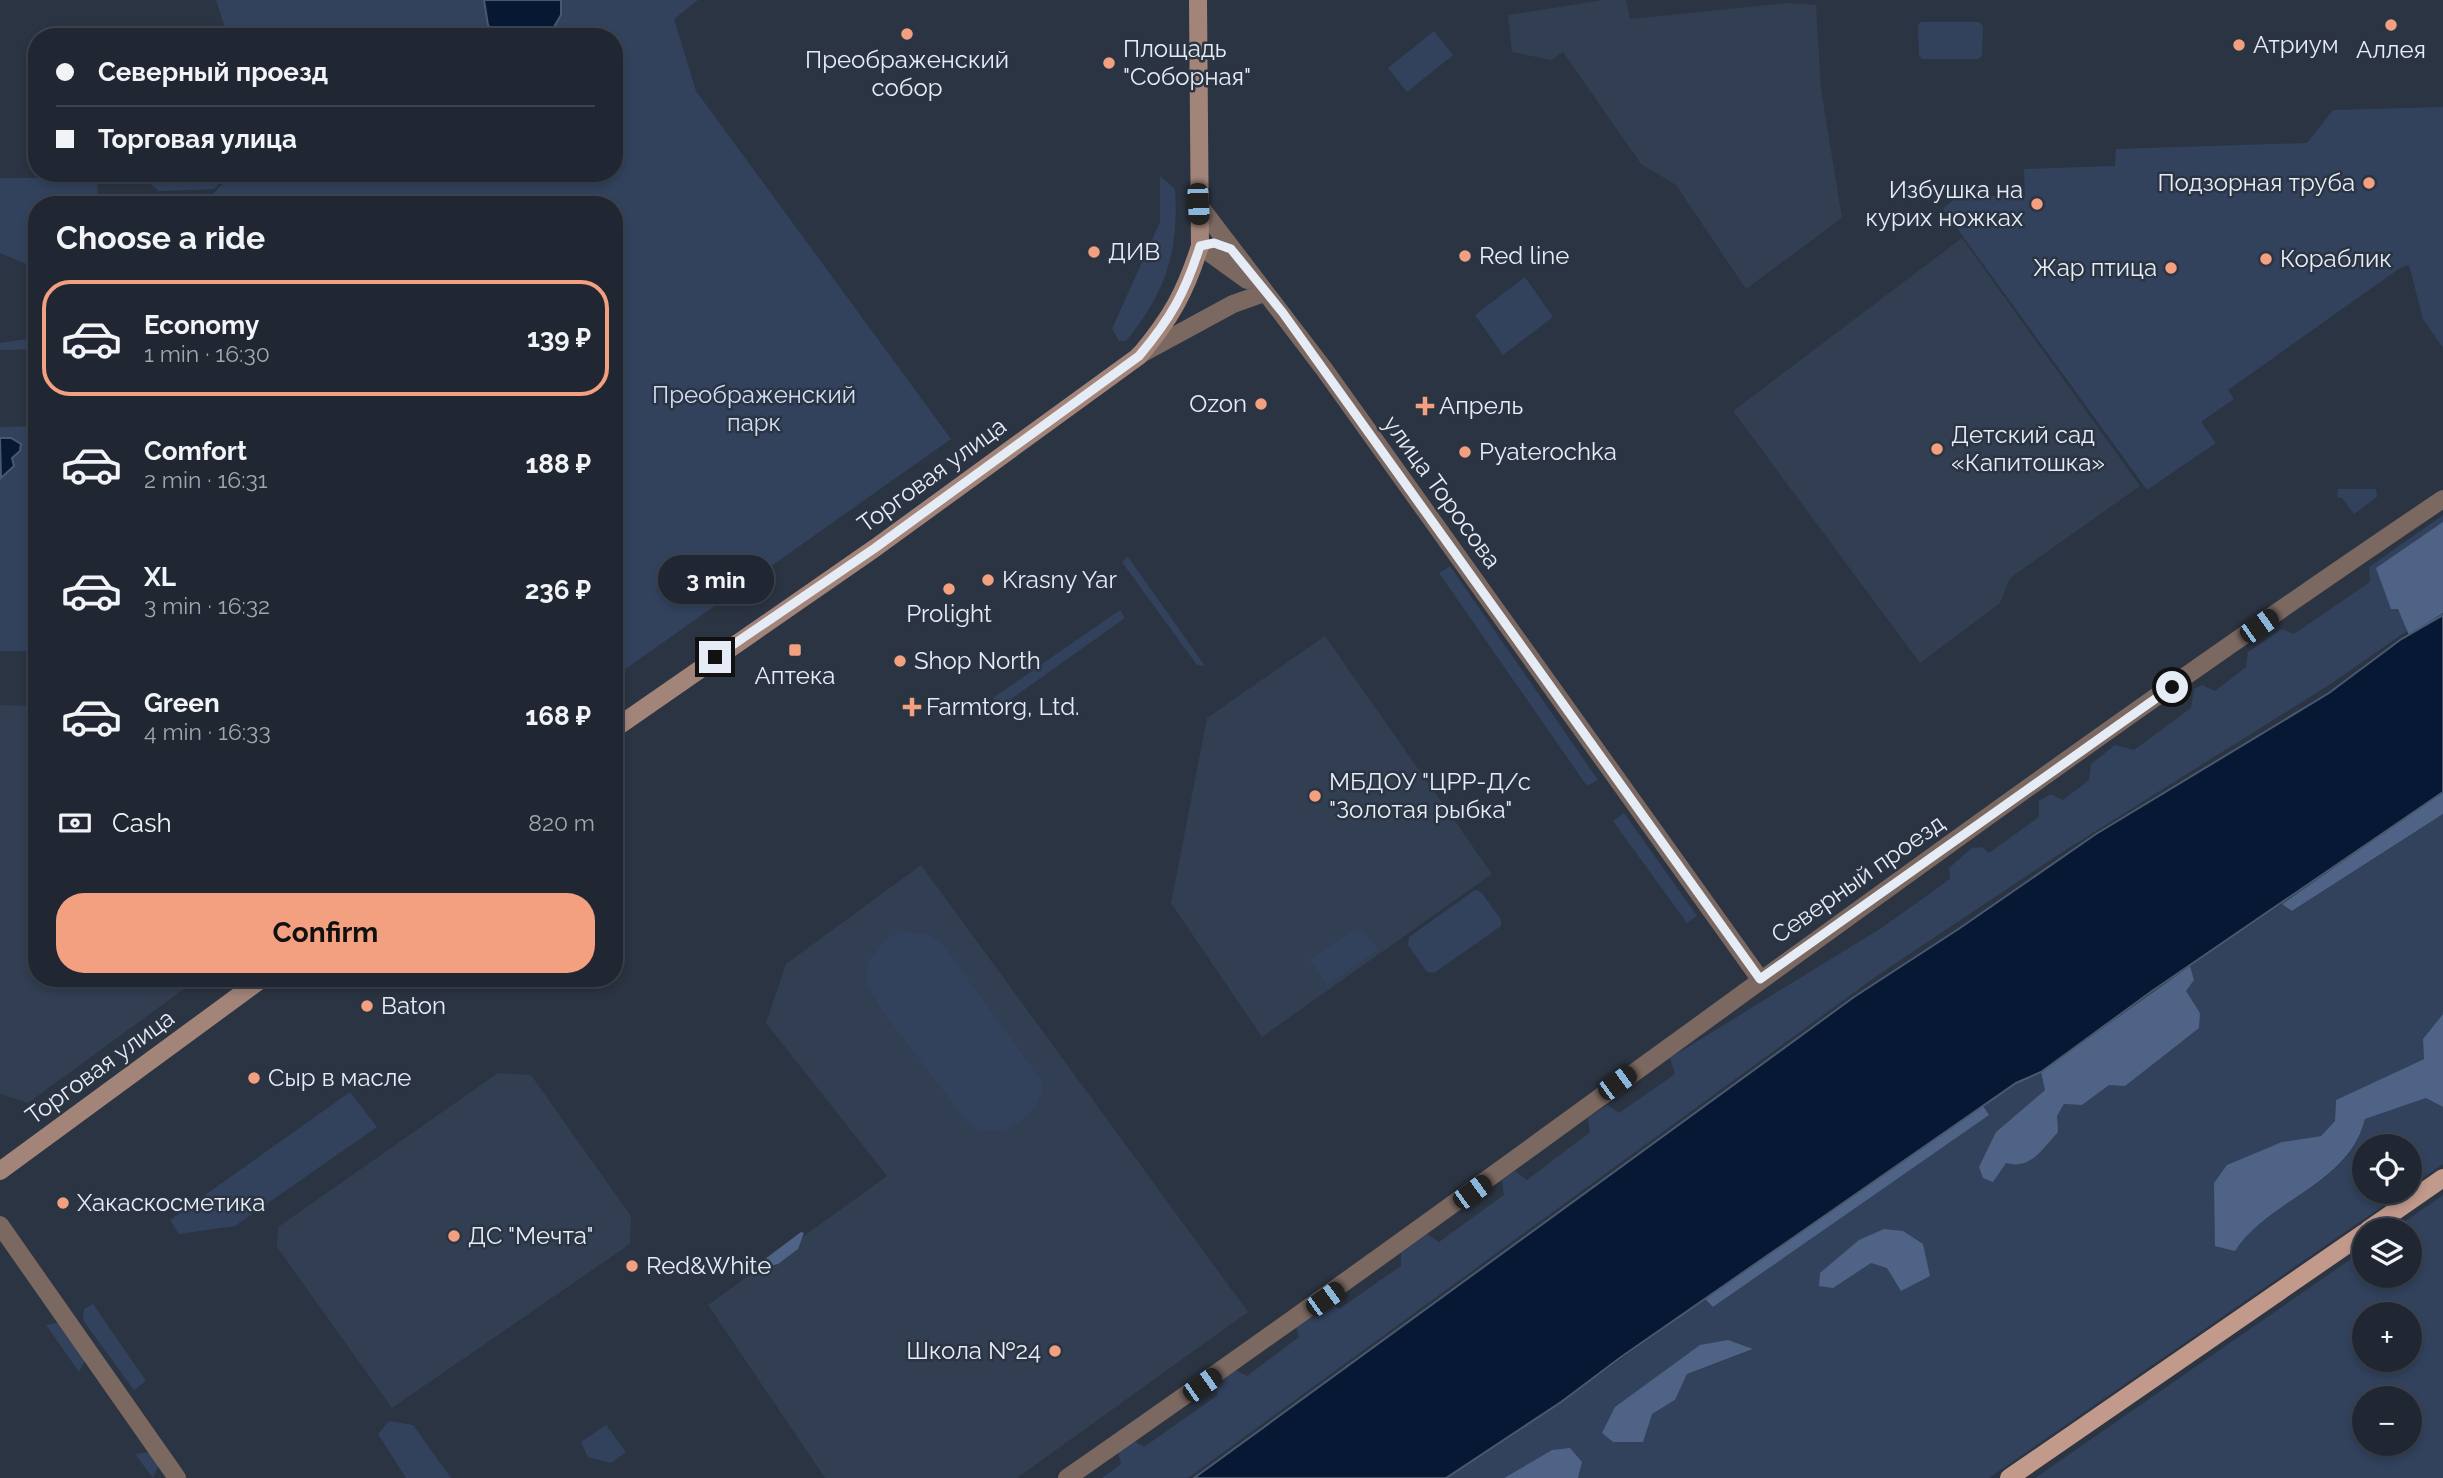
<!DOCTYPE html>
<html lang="en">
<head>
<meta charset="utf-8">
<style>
  body { margin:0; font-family:Raleway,sans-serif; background:#2d333e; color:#f1f3f6; height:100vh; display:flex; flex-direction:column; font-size:26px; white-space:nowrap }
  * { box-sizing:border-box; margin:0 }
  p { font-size:23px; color:#a2a5ac }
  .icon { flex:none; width:38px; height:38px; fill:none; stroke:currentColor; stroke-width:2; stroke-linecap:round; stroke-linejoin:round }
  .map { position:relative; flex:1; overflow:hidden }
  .side { position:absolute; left:28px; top:196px; width:595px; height:791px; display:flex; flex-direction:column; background:#202732; border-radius:28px; box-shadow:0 4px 10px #0003,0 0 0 2px #3d444d }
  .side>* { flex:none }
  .hud { position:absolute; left:28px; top:28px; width:595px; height:154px; border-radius:28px; box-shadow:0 4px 10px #0003,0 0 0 2px #3d444d; display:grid; align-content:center; height:154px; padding:0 28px; background:#202732 }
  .controls { position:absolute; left:2352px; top:1134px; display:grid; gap:14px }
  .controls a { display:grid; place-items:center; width:70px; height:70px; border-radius:50%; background:#202732; box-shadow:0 4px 10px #0003,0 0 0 2px #3d444d; font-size:35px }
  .end { position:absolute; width:32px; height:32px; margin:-16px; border:9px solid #e6ecf5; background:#111; box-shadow:0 0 0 4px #111 }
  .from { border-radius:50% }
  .bubble { position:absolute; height:49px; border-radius:24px; background:#202732; box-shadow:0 4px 10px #0003,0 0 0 2px #3d444d; font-size:23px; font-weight:700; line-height:49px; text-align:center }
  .car { position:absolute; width:21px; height:42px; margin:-21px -10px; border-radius:9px; box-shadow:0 0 5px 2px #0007; background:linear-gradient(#222 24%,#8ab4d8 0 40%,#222 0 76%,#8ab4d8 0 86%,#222 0) }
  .hud b { display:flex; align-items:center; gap:24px; height:66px; font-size:26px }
  .hud b+b { border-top:2px solid #3d444d }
  .hud i { width:18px; height:18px; background:#f1f3f6 }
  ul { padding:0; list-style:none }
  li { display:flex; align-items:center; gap:21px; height:116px; margin:0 14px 10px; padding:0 14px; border:4px solid transparent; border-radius:28px }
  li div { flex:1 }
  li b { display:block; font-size:26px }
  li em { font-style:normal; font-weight:700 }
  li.current { border-color:#f3a081 }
  li>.icon { width:63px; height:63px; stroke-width:1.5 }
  h2 { padding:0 28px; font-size:32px; line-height:84px }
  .pay { display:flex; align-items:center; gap:18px; height:77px; padding:0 28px; font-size:26px }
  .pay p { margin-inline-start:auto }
  .button { display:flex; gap:14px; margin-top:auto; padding:14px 28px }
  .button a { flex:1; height:80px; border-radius:28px; background:#f3a081; color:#111; font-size:28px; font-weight:700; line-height:80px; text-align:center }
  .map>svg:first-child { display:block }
  .built { fill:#323e52 }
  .green { fill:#32425d; fill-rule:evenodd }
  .forest { fill:#4e6385 }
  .water { fill:#061834; stroke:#49586e; stroke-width:2 }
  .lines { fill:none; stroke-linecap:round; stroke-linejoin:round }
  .street { stroke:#7b6861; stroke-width:18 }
  .secondary { stroke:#a38479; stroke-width:18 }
  .primary { stroke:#c29a8c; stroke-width:18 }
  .route { stroke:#e6ecf5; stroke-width:9 }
  .poi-dot { fill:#f3a081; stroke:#2b3442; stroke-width:2.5 }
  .labels { text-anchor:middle; stroke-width:5; stroke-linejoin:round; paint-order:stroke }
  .poi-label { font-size:24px; fill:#e6ecf5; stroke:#2b3442; text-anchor:start }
  .park-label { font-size:24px; fill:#d0dff7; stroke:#2b3442 }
  .street-label { font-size:24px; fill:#e6ecf5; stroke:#2b3442 }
</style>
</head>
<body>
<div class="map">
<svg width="2443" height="1478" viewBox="0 0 2443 1478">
  <rect width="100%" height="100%" fill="#2b3442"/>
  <!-- built -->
  <g class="built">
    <path d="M1603,0H1626L1630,19L1787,3L1816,5L1821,89L1842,218L1746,289L1676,185L1641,164L1563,52L1551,60L1512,52L1508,15Z"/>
    <path d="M1962,238L2140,486L2010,578L2000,603L1920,663L1733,411Z"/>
    <path d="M1325,636L1492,874L1262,1037L1171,903L1207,718Z"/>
    <path d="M0,705L37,706V978H199L28,1103L0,1094Z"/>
    <path d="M921,865L1248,1312L1017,1478H825L708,1305L887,1176L766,1023L786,964Z"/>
    <path d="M498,1073L531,1075L631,1216L630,1244L392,1408L277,1247L278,1227Z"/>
  </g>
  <!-- green -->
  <g class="green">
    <path d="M216,0H698L674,19L696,91L951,439L614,677V205H37V349L0,350V343L34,338L36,268L0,253V178H97L98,196L210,197L228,178V173H614V37H228Z"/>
    <path d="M1921,22H1979L1983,26L1982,56L1978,59H1922L1919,55L1918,25Z"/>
    <path d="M1434,31L1453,55L1407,92L1388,68Z"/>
    <path d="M2443,107V348L2423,319L2409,265L2400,268L2228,390L2234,399L2201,422L2216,443L2147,490L1943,209L1957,196H2025L2024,169L2115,166L2116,149L2307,143L2333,110Z"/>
    <path d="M147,173H225V178L214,189L159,191L148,182Z"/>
    <path d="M1160,176L1175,189C1179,252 1166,292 1126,341H1119L1112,329L1160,222Z"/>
    <path d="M1525,277L1553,317L1503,355L1475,315Z"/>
    <path d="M37,426V651H0V427Z"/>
    <path d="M2338,489H2376L2377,497L2354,514L2342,498L2337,497Z"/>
    <path d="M2443,515V610L2401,635L2329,685L2064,851L1878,975L1188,1478H1102L1121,1464L1118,1451L1134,1441L1144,1447L1218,1395L1215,1381L1234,1369L1247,1376L1299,1337L1296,1326L1330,1301L1339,1309L1401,1266V1253L1427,1234L1439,1242L1504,1195L1502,1180L1515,1171L1527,1180L1590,1132L1588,1118L1607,1105L1619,1113L1675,1074L1670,1058L1883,927L1950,879L1949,868L1972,848L1982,847L1989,853L2039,817V801L2051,794L2063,800L2089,780L2091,764L2115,745L2134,750L2191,708L2194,689L2202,685L2215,691L2246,667L2248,652L2282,629L2294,634L2370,582L2369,567Z"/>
    <path d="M1128,557L1205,666L1197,665L1122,562Z"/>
    <path d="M1450,566L1598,780L1587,786L1439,573Z"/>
    <path d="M1120,610L1125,618L1000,707L993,698Z"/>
    <path d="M1624,813L1697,916L1687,923L1613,821Z"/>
    <path d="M2443,814V1014L2423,1039L2424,1059L2336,1100L2335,1121L2321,1136L2282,1142L2235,1251C2269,1199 2351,1185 2365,1119L2426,1098L2443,1107V1164L2410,1187V1146H2364V1192H2403L1989,1478H1578L1582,1462L1552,1450L1504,1478H1446L1561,1402L1705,1299L1713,1307L1988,1115L1983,1106L2016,1083L2041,1072L2045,1090L1996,1132L2006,1163L2057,1116L2064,1104L2082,1105L2200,1013L2185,991L2194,980L2190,966L2282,904L2293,911ZM1700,1345L1752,1350L1687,1374L1675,1400L1652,1414Z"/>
    <path d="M1475,890L1481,892L1501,920V926L1434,973L1427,972L1408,945L1409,937Z"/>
    <path d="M1355,930L1366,934L1378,950L1327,985L1310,960Z"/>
    <path d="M900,931L928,935L942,943L1043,1083C1042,1109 1011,1137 982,1130C977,1129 971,1125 967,1122L883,1012L867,985V962L887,939Z"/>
    <path d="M350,1092L377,1127L235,1226L179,1234L170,1220Z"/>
    <path d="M2443,1195V1478H2035L2364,1250V1276H2410V1230H2393ZM2364,1314H2410V1360H2364ZM2364,1398H2410V1444H2364Z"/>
    <path d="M93,1304L146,1381L134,1390L83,1320L84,1309Z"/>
    <path d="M61,1322L86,1359L79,1372L46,1325Z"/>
    <path d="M389,1421L413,1425L451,1478H406L378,1434Z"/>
    <path d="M606,1425L626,1452L611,1463L588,1457L581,1442Z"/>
    <path d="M152,1452L160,1463L153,1478L135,1454Z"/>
  </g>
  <!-- forest -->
  <g class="forest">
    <path d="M2443,522V613L2409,635L2398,609H2391L2376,568Z"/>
    <path d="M2443,792V814L2292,911L2282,904Z"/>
    <path d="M2190,966L2194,980L2186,991L2200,1013L2199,1028L2125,1086L2109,1085L2082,1105L2064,1104L2057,1116L2058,1132C2042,1149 2031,1170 2006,1163L1993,1182L1983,1178L1979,1167L1996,1132L2045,1090L2041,1072Z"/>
    <path d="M2443,1014V1107L2426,1098L2365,1119C2349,1185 2270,1198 2235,1251L2215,1246L2214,1183L2227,1165L2282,1142L2321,1136L2335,1121L2336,1100L2424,1059L2423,1039Z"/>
    <path d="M1983,1106L1989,1115L1713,1307L1705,1299Z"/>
    <path d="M1884,1229L1903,1231L1923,1244L1930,1276L1901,1291L1887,1268L1871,1263L1833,1288L1819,1286L1820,1273L1859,1240Z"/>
    <path d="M801,1232L804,1233L798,1249L778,1264L749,1271Z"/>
    <path d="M1728,1340L1753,1349L1687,1374L1675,1400L1652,1414L1643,1442H1613L1602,1433L1615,1407L1700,1345Z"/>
    <path d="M1570,1448L1582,1462L1578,1478H1504L1552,1450Z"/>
  </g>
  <!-- water -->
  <g class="water">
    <path d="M484,0H561V15L548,37H498L488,25Z"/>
    <path d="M0,438H11L21,444L20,451L12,458L14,466L1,478Z"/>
    <path d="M2443,615V792L2152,991L2041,1072L2016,1083L1621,1357L1561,1402L1446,1478H1194L1854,997L1960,928L2096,834L2329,693L2400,640Z"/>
  </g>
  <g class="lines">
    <!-- street -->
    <g class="street">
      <path d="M1198,204L1324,369L1760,979"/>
      <path d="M1200,246L1247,280"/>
      <path d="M1139,355L1233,304L1264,293"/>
      <path d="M0,1225L177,1478"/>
      <path d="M1067,1478C1530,1157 1976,813 2443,499"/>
    </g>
    <!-- secondary -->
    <g class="secondary">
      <path d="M614,729L875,548L1139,356C1171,318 1185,293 1200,246L1198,0"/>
      <path d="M0,1171L263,978"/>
    </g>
    <!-- primary -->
    <g class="primary">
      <path d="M2368,1230L2443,1178"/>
      <path d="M2009,1478L2364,1233"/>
    </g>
  </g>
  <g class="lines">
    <!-- route -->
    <path class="route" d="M715,657L875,548L1139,356C1171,318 1185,293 1200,246L1214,243L1231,249L1283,313L1760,979L2172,687"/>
  </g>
  <!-- markers -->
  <g class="poi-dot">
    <circle cx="2391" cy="25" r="7"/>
    <circle cx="907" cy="34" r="7"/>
    <circle cx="2239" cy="45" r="7"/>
    <circle cx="1109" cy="63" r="7"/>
    <circle cx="2369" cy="183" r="7"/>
    <circle cx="2037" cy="204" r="7"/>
    <circle cx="1094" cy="252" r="7"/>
    <circle cx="1465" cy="256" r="7"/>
    <circle cx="2266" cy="259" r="7"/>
    <circle cx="2171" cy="268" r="7"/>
    <circle cx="1261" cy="404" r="7"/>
    <path d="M1421.5 395.5h7v7h7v7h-7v7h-7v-7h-7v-7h7z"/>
    <circle cx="1937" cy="449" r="7"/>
    <circle cx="1465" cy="452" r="7"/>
    <circle cx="988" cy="580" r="7"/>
    <circle cx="949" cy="589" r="7"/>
    <rect x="788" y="643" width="14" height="14" rx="3.5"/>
    <circle cx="900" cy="661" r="7"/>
    <path d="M908.5 696.5h7v7h7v7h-7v7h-7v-7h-7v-7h7z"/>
    <circle cx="1315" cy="796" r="7"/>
    <circle cx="367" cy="1006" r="7"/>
    <circle cx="254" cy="1078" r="7"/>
    <circle cx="63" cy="1203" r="7"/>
    <circle cx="454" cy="1236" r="7"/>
    <circle cx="632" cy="1266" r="7"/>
    <circle cx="1055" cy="1351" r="7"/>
  </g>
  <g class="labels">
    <!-- poi labels -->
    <g class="poi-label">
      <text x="2253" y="53">Атриум</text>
      <text x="1123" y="57">Площадь<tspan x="1123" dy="28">"Соборная"</tspan></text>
      <text x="2391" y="58" text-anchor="middle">Аллея</text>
      <text x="907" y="68" text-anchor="middle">Преображенский<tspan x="907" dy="28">собор</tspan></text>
      <text x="2355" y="191" text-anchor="end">Подзорная труба</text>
      <text x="2023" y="198" text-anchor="end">Избушка на<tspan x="2023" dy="28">курих ножках</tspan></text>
      <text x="1108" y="260">ДИВ</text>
      <text x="1479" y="264">Red line</text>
      <text x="2280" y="267">Кораблик</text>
      <text x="2157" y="276" text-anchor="end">Жар птица</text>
      <text x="1247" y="412" text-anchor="end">Ozon</text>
      <text x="1439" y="414">Апрель</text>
      <text x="1951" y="443">Детский сад<tspan x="1951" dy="28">«Капитошка»</tspan></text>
      <text x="1479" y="460">Pyaterochka</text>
      <text x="1002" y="588">Krasny Yar</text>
      <text x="949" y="622" text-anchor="middle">Prolight</text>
      <text x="914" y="669">Shop North</text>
      <text x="795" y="684" text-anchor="middle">Аптека</text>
      <text x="926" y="715">Farmtorg, Ltd.</text>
      <text x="1329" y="790">МБДОУ "ЦРР-Д/с<tspan x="1329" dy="28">"Золотая рыбка"</tspan></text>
      <text x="381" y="1014">Baton</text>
      <text x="268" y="1086">Сыр в масле</text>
      <text x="77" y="1211">Хакаскосметика</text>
      <text x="468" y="1244">ДС "Мечта"</text>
      <text x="646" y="1274">Red&amp;White</text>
      <text x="1041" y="1359" text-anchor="end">Школа №24</text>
    </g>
    <!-- park labels -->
    <g class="park-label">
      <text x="754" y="403">Преображенский<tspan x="754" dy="28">парк</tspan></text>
    </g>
    <!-- street labels -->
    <g class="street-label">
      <text transform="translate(932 475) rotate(-36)" y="8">Торговая улица</text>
      <text transform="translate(1442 492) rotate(54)" y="8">улица Торосова</text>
      <text transform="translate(1858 879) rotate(-35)" y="8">Северный проезд</text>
      <text transform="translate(100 1067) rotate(-36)" y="8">Торговая улица</text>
    </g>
  </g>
</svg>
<div class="controls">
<a><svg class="icon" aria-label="locate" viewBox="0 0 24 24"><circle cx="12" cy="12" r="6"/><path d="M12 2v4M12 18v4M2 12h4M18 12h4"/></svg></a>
<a><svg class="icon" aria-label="layers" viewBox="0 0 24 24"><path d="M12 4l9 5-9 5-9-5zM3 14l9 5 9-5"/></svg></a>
<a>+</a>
<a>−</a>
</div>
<i class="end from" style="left:2172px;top:687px"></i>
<i class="end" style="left:715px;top:657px"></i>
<div class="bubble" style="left:658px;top:555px;width:116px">3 min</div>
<i class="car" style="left:1198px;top:204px;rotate:177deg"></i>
<i class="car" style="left:2259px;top:626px;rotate:55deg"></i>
<i class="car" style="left:1617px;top:1083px;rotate:54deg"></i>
<i class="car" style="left:1472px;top:1192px;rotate:54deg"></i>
<i class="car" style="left:1325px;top:1299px;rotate:54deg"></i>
<i class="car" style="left:1202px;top:1385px;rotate:55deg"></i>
<div class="hud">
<b><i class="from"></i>Северный проезд</b>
<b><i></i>Торговая улица</b>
</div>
<section class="side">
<h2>Choose a ride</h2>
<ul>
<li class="current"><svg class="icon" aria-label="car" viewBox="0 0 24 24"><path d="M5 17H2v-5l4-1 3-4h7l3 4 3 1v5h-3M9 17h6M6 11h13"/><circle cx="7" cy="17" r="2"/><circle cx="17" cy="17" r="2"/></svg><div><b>Economy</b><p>1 min · 16:30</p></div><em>139 ₽</em></li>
<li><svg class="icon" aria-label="car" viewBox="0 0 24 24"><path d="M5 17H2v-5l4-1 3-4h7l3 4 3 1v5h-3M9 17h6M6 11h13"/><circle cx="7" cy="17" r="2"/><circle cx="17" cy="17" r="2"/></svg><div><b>Comfort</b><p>2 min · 16:31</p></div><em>188 ₽</em></li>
<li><svg class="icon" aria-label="car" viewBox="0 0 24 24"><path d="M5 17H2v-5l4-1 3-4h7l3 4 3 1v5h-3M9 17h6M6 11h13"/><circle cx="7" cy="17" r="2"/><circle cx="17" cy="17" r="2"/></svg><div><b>XL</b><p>3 min · 16:32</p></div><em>236 ₽</em></li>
<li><svg class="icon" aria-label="car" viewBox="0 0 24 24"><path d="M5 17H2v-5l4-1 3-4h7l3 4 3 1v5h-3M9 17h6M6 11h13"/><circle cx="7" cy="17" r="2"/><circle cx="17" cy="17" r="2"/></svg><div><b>Green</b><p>4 min · 16:33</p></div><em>168 ₽</em></li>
</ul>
<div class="pay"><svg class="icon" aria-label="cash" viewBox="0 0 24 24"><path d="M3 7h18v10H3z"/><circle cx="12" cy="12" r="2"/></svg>Cash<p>820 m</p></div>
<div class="button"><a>Confirm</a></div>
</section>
</div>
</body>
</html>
